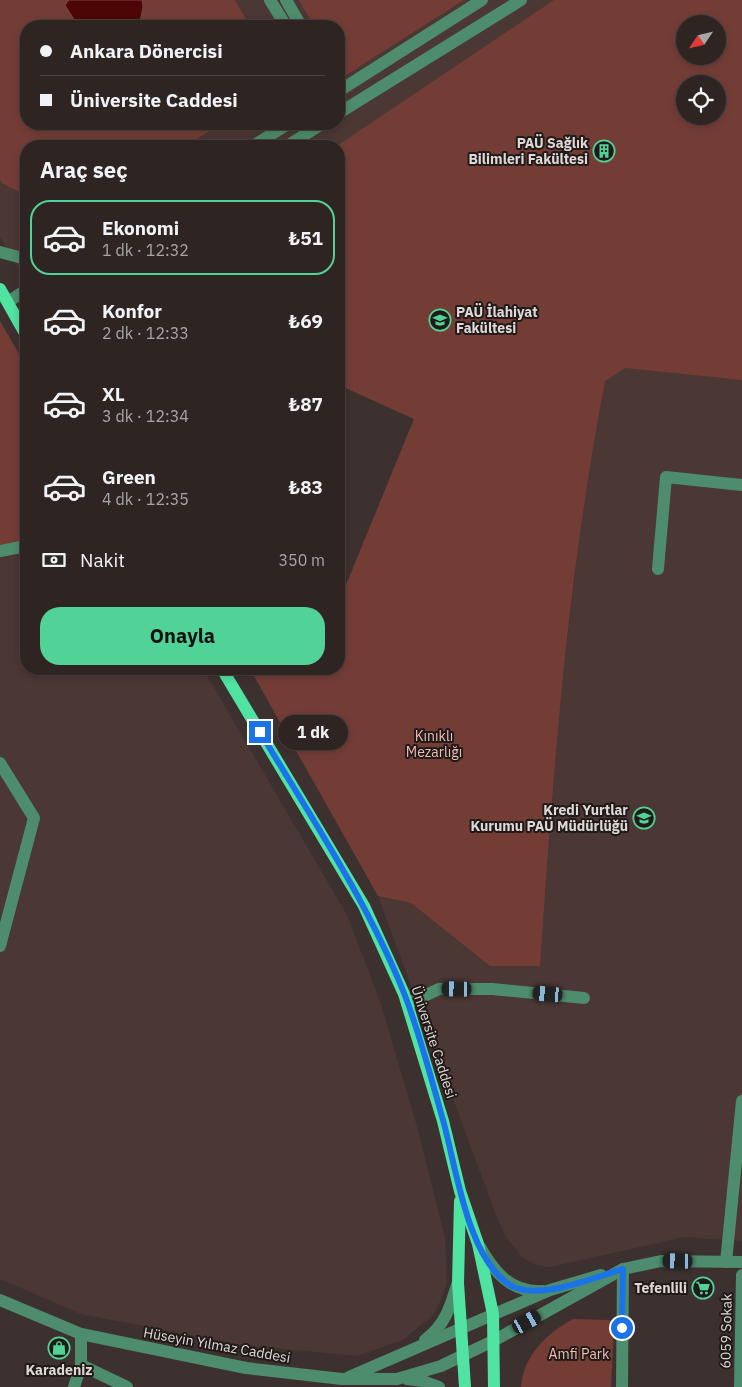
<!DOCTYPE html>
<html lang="tr">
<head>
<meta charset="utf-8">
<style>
  body { margin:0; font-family:"IBM Plex Sans",sans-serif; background:#3a3130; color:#f1f3f6; height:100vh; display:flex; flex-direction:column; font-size:19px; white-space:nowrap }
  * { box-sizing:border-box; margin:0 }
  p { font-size:16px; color:#a7a5a6 }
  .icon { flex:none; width:28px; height:28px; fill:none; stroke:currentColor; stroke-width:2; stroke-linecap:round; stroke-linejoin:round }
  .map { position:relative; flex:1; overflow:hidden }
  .drawer { position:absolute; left:20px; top:140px; width:325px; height:535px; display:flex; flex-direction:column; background:#2e2523; border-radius:20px; box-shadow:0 2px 8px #0003,0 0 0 1px #494241 }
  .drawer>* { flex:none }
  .hud { position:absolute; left:20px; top:20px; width:325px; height:110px; border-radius:20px; box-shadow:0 2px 8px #0003,0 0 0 1px #494241; display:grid; align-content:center; height:110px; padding:0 20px; background:#2e2523 }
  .needle { width:32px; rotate:235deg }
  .controls { position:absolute; left:676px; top:15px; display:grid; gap:10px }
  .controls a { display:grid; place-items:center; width:50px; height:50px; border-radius:50%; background:#2e2523; box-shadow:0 2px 8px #0003,0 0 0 1px #494241; font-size:25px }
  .end { position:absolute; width:22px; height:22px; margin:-11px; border:6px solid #1a73e8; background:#fff; box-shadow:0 0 0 2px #fff }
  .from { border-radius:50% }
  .bubble { position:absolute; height:35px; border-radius:18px; background:#2e2523; box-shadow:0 2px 8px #0003,0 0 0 1px #494241; font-size:16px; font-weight:700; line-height:35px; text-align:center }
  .car { position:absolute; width:15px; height:30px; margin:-15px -8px; border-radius:6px; box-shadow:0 0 4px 1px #0007; background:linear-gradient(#222 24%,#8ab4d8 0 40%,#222 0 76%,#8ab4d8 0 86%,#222 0) }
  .hud b { display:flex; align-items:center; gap:18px; height:48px; font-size:19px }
  .hud b+b { border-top:1px solid #494241 }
  .hud i { width:12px; height:12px; background:#f1f3f6 }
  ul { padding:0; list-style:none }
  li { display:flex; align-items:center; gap:15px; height:75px; margin:0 10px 8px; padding:0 10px; border:2px solid transparent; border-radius:20px }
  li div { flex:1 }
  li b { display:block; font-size:19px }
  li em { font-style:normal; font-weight:700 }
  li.current { border-color:#51d397 }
  li>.icon { width:45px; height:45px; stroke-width:1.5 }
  h2 { padding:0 20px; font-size:22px; line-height:60px }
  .pay { display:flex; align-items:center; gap:12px; height:55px; padding:0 20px; font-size:19px }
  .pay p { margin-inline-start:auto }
  .button { display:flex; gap:10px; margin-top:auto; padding:10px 20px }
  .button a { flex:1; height:58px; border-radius:20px; background:#51d397; color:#111; font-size:20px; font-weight:700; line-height:58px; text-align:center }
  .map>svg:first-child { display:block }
  .built { fill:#4b3734; fill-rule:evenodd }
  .green { fill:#733d36; fill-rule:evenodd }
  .water { fill:#4b0605; stroke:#784544 }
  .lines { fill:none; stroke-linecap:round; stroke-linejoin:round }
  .minor { stroke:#4d8c6c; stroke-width:12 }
  .major { stroke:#50e3a1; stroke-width:12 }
  .route { stroke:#1a73e8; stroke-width:6 }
  .labels { text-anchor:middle; stroke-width:4; stroke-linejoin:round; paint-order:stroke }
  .poi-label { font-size:14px; font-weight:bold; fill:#e0d8d7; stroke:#201a19; text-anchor:end }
  .park-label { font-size:14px; fill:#f1bdb5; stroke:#201a19 }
  .street-label { font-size:14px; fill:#e0d8d7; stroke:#201a19 }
</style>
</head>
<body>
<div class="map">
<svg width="742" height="1387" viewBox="0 0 742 1387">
  <rect width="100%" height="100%" fill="#3d312f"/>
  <!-- built -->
  <g class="built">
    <path d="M0,0H742V1241L684,1237L550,1267L536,1265L522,1257L506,1237L496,1215L378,896L411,903L530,954L584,499L402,447L414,419L339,385V146H26V282L0,237ZM685,24H718V56H685ZM26,26H339V124H26ZM685,84H718V116H685Z"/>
    <path d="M26,548V669H203L347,915L381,1004L418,1130L445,1238L447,1282L442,1298L433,1315L403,1340L357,1356L243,1345L81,1314L0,1279V552Z"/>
  </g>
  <!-- green -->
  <g class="green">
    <path d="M0,0H235L250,26H26V124H222L198,138L200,145L197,146H26V195L3,184L0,180Z"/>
    <path d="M299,0H464L343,77L339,69V26H314Z"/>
    <path d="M554,0H742V380L625,368L605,381C568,574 553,770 540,966H490L411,903L378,896L250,669H339V602L414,419L339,385L337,146ZM685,24H718V56H685ZM685,84H718V116H685Z"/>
    <path d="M0,321L26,366V545L0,550Z"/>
    <path d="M573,1319L609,1320L614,1326L611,1387H521C523,1356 547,1333 573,1319Z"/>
  </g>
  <!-- water -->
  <path class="water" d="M69,0H142L143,7L139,26H78L65,5Z"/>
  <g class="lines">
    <!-- minor -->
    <g class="minor">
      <path d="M270,0L286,26"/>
      <path d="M286,0L301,26"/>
      <path d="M339,91L482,0"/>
      <path d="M339,113L521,0"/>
      <path d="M253,146L288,124"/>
      <path d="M287,146L322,124"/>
      <path d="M0,252L26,259"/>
      <path d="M8,302L26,290"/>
      <path d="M0,551L26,546"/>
      <path d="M658,569L666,477L742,485"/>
      <path d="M0,763L34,818L0,946"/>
      <path d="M407,1004L439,989H492L584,998"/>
      <path d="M480,1247C494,1272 511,1293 543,1291"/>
      <path d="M726,1262L742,1101"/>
      <path d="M0,1300L81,1334L246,1368L342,1379H397L441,1366L495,1340L623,1269L661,1261L742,1262"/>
      <path d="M425,1340C445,1325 450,1308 457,1285"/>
      <path d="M81,1365L127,1387"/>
      <path d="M349,1377L550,1290L601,1275"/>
      <path d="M407,1379L423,1381L439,1387"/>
      <path d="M74,1387L81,1365V1334"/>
      <path d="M622,1387L623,1269"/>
      <path d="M740,1387L742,1275"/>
    </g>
    <!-- major -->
    <g class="major">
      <path d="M0,289L26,335"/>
      <path d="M222,669L364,906L404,994L443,1121L460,1191L478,1244L493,1314L494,1387"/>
      <path d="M460,1201L458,1283L465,1387"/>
    </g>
  </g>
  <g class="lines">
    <!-- route -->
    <path class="route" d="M260,732C311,817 367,901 404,993C420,1034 431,1078 443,1120C456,1166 467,1258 510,1285C538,1302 594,1277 623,1269L622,1328"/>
  </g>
  <!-- icons -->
  <defs>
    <g id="building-ring" transform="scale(1.125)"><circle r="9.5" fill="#201a19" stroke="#51d397" stroke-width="1.5"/><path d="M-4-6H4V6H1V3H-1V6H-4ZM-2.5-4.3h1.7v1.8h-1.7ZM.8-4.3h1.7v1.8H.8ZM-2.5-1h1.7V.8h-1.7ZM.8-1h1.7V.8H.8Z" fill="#51d397"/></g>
    <g id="school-ring" transform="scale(1.125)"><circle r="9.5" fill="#201a19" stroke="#51d397" stroke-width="1.5"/><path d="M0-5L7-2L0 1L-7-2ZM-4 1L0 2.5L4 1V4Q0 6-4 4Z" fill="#51d397"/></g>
    <g id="university-ring" transform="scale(1.125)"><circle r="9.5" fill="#201a19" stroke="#51d397" stroke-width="1.5"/><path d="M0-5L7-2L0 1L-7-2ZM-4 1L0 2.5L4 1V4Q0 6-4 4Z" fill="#51d397"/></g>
    <g id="supermarket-ring" transform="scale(1.125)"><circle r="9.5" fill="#201a19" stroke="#51d397" stroke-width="1.5"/><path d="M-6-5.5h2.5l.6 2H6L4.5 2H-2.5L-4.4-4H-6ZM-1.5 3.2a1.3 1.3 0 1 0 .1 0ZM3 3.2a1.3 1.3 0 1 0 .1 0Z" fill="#51d397"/></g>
    <g id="shop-ring" transform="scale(1.125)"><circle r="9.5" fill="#201a19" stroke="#51d397" stroke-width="1.5"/><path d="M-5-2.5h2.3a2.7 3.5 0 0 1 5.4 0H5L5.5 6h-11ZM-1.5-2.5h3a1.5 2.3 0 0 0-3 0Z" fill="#51d397"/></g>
  </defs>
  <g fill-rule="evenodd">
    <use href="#building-ring" x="604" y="151"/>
    <use href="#school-ring" x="440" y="320"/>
    <use href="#university-ring" x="644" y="818"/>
    <use href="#supermarket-ring" x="703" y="1288"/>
    <use href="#shop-ring" x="59" y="1348"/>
  </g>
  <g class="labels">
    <!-- poi labels -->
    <g class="poi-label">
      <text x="588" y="148">PAÜ Sağlık<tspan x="588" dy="16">Bilimleri Fakültesi</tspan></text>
      <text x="456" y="317" text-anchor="start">PAÜ İlahiyat<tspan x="456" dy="16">Fakültesi</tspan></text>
      <text x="628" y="815">Kredi Yurtlar<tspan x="628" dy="16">Kurumu PAÜ Müdürlüğü</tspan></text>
      <text x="687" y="1293">Tefenlili</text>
      <text x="59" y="1375" text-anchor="middle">Karadeniz</text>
    </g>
    <!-- park labels -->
    <g class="park-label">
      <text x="434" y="741">Kınıklı<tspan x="434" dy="16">Mezarlığı</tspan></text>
      <text x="579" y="1359">Amfi Park</text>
    </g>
    <!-- street labels -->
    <g class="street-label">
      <text transform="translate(434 1042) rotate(72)" y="5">Üniversite Caddesi</text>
      <text transform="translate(726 1331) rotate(-89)" y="5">6059 Sokak</text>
      <text transform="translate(217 1345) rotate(10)" y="5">Hüseyin Yılmaz Caddesi</text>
    </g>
  </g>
</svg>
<div class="controls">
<a><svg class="needle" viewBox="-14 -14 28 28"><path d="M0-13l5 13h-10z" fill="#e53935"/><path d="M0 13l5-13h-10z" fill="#a7a5a6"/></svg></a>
<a><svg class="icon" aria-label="locate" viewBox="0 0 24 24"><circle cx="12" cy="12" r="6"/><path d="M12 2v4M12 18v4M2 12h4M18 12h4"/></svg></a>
</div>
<i class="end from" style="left:622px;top:1328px"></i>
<i class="end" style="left:260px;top:732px"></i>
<div class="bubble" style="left:278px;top:715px;width:70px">1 dk</div>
<i class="car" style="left:457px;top:989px;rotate:271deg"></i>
<i class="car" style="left:548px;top:994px;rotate:275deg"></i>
<i class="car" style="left:678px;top:1261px;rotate:271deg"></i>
<i class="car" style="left:527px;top:1322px;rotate:61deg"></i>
<div class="hud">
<b><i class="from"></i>Ankara Dönercisi</b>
<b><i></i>Üniversite Caddesi</b>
</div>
<section class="drawer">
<h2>Araç seç</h2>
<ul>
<li class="current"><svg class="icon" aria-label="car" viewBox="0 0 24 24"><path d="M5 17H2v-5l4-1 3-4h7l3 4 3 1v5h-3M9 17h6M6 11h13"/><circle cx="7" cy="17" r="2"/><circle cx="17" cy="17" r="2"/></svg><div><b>Ekonomi</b><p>1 dk · 12:32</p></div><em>₺51</em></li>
<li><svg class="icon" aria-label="car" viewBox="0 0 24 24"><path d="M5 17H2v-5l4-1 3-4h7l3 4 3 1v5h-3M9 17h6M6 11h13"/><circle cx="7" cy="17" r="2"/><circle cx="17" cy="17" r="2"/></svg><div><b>Konfor</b><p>2 dk · 12:33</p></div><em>₺69</em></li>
<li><svg class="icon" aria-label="car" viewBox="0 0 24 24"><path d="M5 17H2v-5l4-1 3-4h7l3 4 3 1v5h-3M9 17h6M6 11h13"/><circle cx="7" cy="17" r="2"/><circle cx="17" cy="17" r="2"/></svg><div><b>XL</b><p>3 dk · 12:34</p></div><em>₺87</em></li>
<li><svg class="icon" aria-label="car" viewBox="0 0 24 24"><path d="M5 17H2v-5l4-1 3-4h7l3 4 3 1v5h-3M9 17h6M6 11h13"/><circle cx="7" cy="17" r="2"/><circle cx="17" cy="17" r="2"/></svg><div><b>Green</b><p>4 dk · 12:35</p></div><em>₺83</em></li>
</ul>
<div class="pay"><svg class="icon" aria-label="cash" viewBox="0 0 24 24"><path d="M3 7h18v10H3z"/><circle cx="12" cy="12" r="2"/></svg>Nakit<p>350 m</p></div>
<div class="button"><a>Onayla</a></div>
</section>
</div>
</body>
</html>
